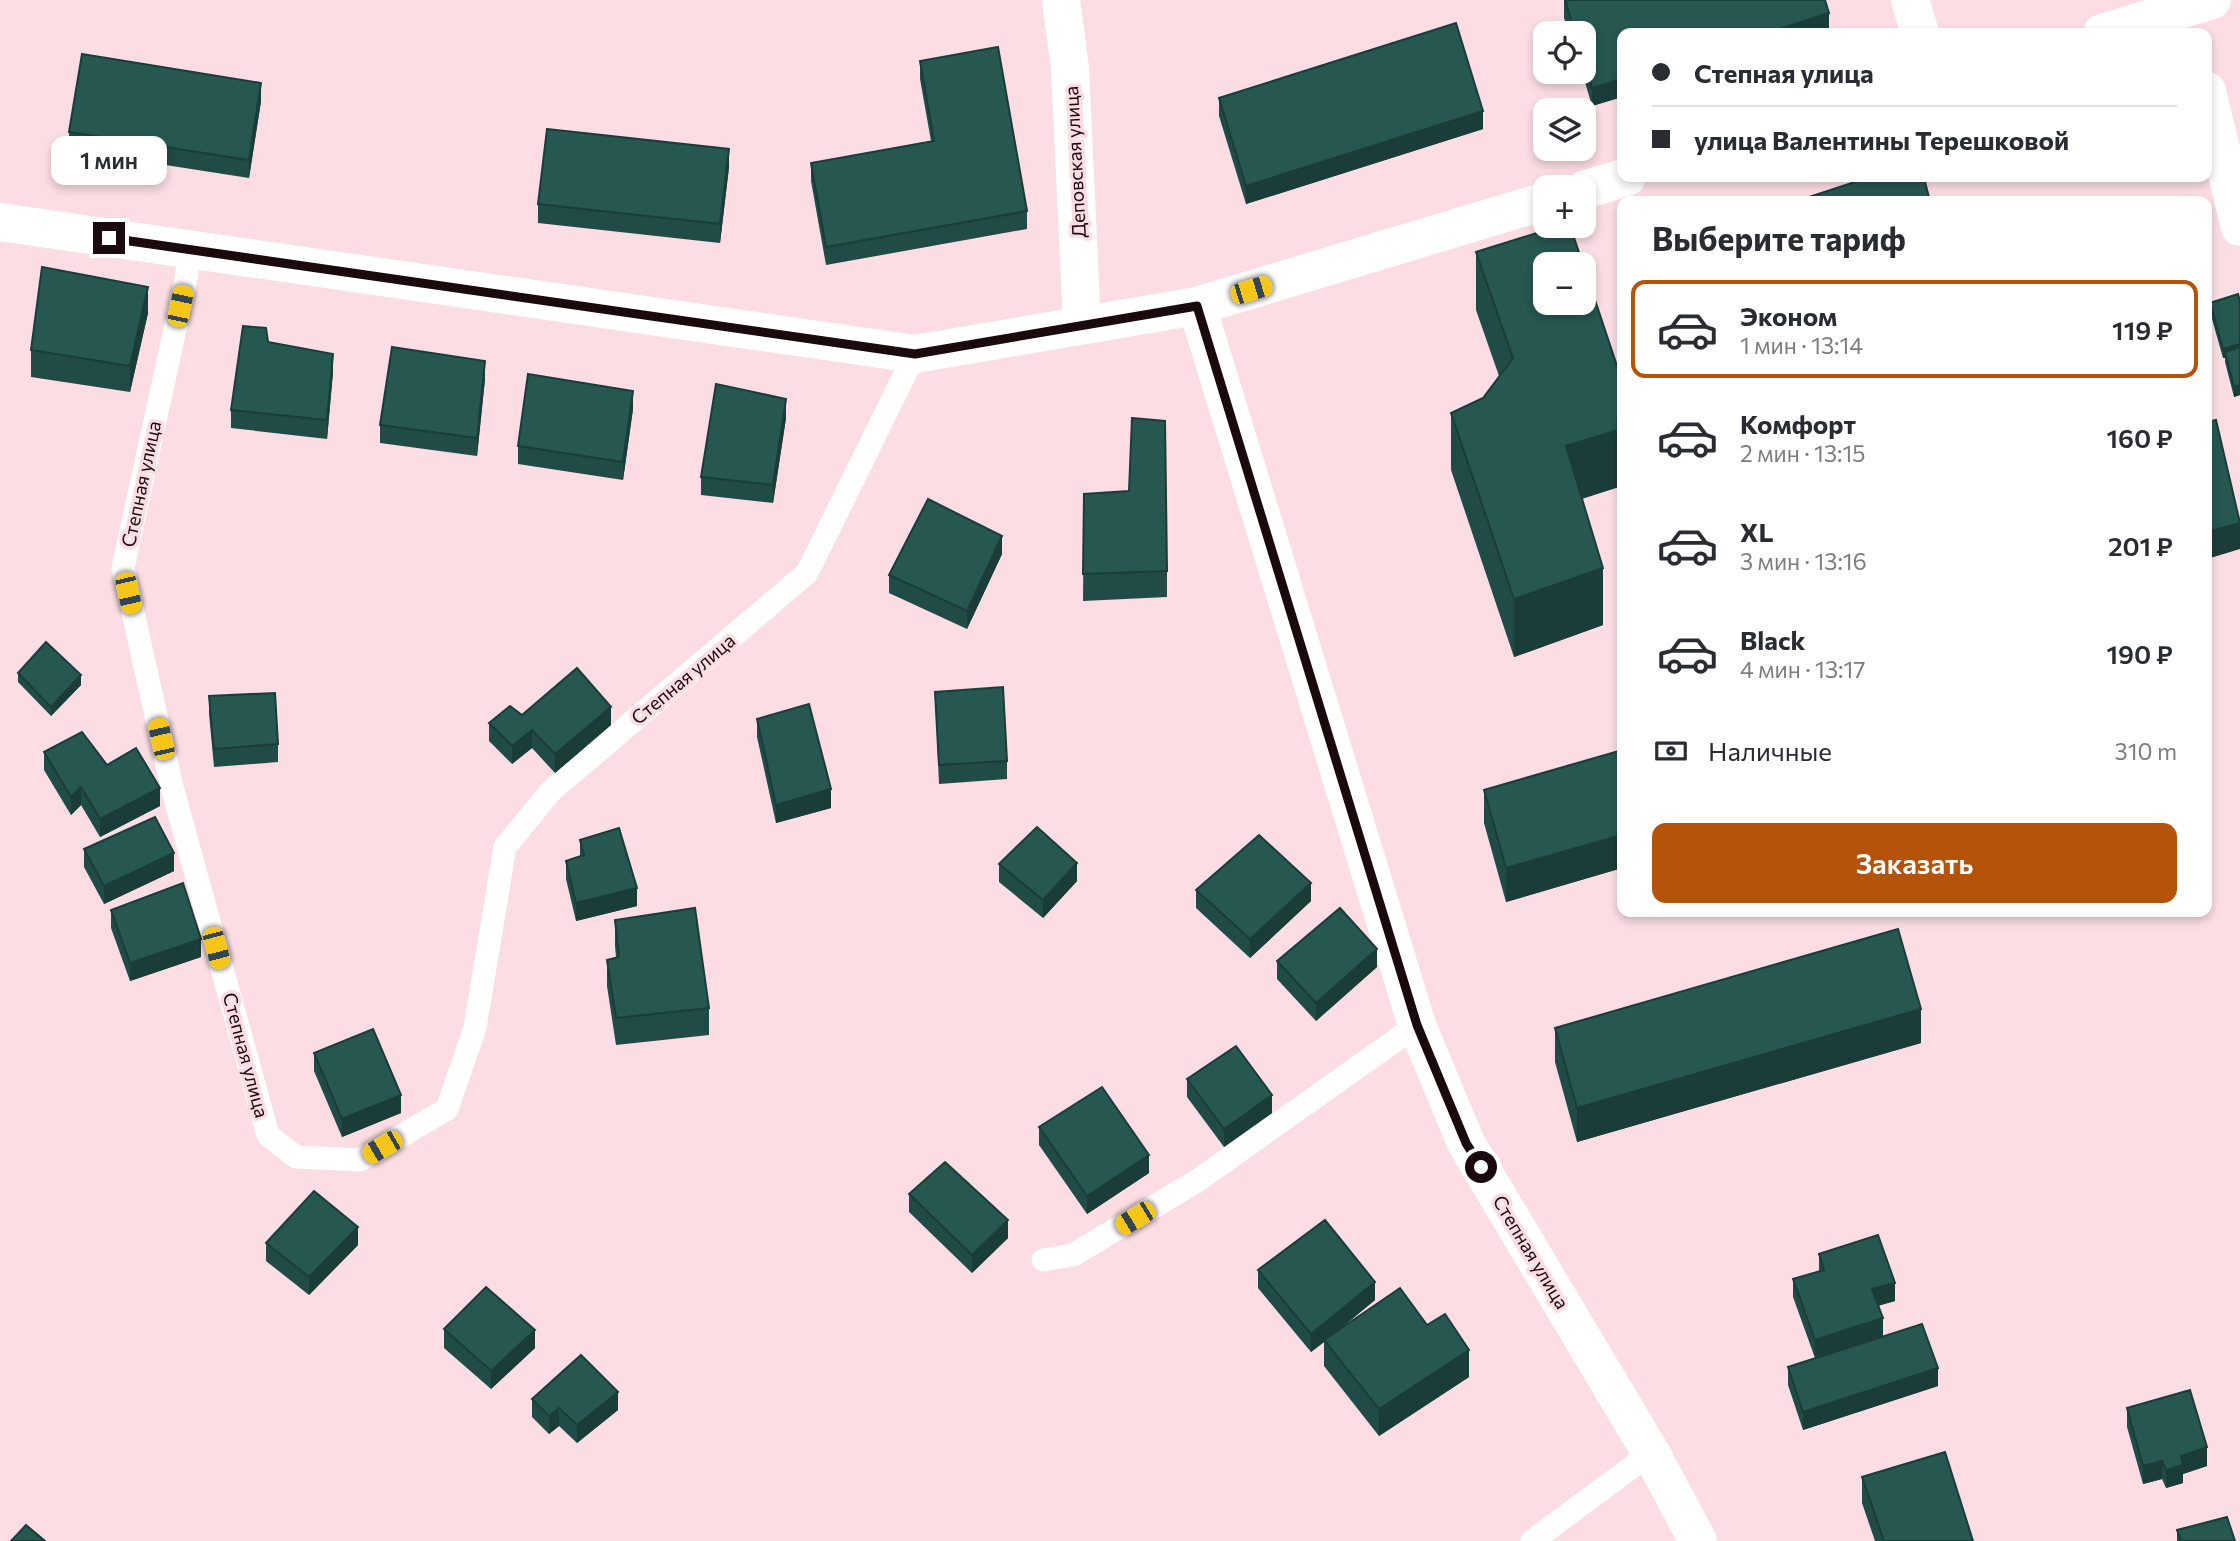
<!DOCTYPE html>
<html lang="ru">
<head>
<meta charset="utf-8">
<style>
  body { margin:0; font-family:Commissioner,sans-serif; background:#f7f7f7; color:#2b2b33; height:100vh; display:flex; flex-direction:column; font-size:26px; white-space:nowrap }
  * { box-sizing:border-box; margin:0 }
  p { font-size:23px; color:#7c7c81 }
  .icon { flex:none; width:38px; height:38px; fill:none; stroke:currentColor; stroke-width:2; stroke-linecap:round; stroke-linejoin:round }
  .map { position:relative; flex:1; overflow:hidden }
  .panel { position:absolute; left:1617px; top:196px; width:595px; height:721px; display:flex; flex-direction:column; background:#fff; border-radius:14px; box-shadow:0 4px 10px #0003 }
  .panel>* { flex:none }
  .guide { position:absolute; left:1617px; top:28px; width:595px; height:154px; border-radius:14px; box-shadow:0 4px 10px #0003; display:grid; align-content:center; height:154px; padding:0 35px; background:#fff }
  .tools { position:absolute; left:1533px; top:21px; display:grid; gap:14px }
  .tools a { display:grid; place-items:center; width:63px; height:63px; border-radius:14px; background:#fff; box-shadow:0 4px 10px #0003; font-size:35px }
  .end { position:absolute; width:32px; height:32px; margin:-16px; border:9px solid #1a0a0e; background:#fff; box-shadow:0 0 0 4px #fff }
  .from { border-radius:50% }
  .bubble { position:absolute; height:49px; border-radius:14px; background:#fff; box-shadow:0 4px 10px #0003; font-size:23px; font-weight:600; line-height:49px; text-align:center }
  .car { position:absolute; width:21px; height:42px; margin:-21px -10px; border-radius:9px; box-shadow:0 0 5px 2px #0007; background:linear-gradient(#f5c518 24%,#345 0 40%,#f5c518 0 76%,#345 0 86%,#f5c518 0) }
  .guide b { display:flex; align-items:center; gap:24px; height:66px; font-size:26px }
  .guide b+b { border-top:2px solid #e1e1e2 }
  .guide i { width:18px; height:18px; background:#2b2b33 }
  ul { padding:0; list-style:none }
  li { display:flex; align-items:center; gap:21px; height:98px; margin:0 14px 10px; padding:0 21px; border:4px solid transparent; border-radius:14px }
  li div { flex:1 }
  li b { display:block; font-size:26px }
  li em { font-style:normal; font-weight:600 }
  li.on { border-color:#b45309 }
  li>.icon { width:63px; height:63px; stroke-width:1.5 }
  h2 { padding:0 35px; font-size:32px; line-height:84px }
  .pay { display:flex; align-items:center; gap:18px; height:77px; padding:0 35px; font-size:26px }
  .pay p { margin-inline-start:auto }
  .action { display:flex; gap:14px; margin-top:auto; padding:14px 35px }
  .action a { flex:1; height:80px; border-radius:14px; background:#b45309; color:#fff; font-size:28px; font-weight:600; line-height:80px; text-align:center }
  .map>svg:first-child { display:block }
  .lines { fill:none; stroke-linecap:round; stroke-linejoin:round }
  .lane { stroke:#fff; stroke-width:23 }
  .street { stroke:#fff; stroke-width:38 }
  .wall { fill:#214b46 }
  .shaded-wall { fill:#1b3d39 }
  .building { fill:#265751; stroke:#1b3d39; stroke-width:2 }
  .route { stroke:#1a0a0e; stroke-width:9 }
  .labels { text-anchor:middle; stroke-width:7; stroke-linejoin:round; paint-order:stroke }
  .street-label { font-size:19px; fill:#1a0a0e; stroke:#fbdde3 }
</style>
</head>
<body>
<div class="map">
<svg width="2240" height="1541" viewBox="0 0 2240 1541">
  <rect width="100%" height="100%" fill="#fbdde3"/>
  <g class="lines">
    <!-- lane -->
    <g class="lane">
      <path d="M190,250L186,279L123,568L172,787L268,1135L296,1157L360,1160L447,1109L475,1028L505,847L551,791L807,573L915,354"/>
      <path d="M1043,1260L1073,1255L1197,1181L1417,1025"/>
      <path d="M1532,1541L1651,1453"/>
    </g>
    <!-- street -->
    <g class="street">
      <path d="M1061,0L1070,68L1082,325"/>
      <path d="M1910,0L1920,33"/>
      <path d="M2102,33L2212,0"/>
      <path d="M2207,91L2240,227"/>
      <path d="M1584,190L1627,177"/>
      <path d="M0,222L915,354L1197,306L1545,201"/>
      <path d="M1197,306L1417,1025L1466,1143L1651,1453L1698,1541"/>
    </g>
  </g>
  <!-- wall -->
  <g class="wall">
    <path d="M1564,0L1829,31L1622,33V97L1592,106L1582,72H1584V33H1569L1564,18Z"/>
    <path d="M920,61L1027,211V229L826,265L811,181V163L931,141L920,79Z"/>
    <path d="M1219,98L1483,129L1246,204L1219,116Z"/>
    <path d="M261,101L249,178L69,150V132Z"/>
    <path d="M729,167L720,243L538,223V204Z"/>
    <path d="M1476,252L1622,381V486L1582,499L1603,625L1514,657L1451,470V413L1483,398L1499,376L1476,310Z"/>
    <path d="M2240,301V395L2234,397L2225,362V358H2223L2210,312V303Z"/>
    <path d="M148,313L130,392L31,377V350Z"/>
    <path d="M268,342L333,372L327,439L231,428V410Z"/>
    <path d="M485,379L477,456L380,443V425Z"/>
    <path d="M633,409L623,480L518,464V446Z"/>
    <path d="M786,418L773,503L701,495V477Z"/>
    <path d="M1084,494L1167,571V597L1083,601Z"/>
    <path d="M1002,554L967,629L889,593V575Z"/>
    <path d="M18,673L81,685L51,716L18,682Z"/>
    <path d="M935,692L1007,761V779L939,784Z"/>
    <path d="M209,696L278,744V762L214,767L209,714Z"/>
    <path d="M522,715L611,725L555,773L532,748L512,764L489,741V723Z"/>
    <path d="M757,719L831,808L776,823L757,737Z"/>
    <path d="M1622,750V868L1506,902L1484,823V790Z"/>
    <path d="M44,752L107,765L160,806L100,837L81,805L71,815L44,770Z"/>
    <path d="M580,840L637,906L576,921L566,879V861L580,856Z"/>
    <path d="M84,849L174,871L104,904L84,867Z"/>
    <path d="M999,864L1077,881L1043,918L999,882Z"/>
    <path d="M1196,890L1311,901L1250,958L1196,908Z"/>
    <path d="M111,910L201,957L130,981L111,928Z"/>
    <path d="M615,920L709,1008V1035L616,1045L607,986V960L616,957L615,946Z"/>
    <path d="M1277,961L1377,967L1316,1021L1277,979Z"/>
    <path d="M1555,1028L1921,1043L1577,1142L1555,1062Z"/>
    <path d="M314,1053L401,1113L342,1137L314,1071Z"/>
    <path d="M1187,1079L1272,1113L1224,1147L1187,1097Z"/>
    <path d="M1039,1127L1149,1173L1087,1214L1039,1145Z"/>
    <path d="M909,1194L1008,1238L972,1273L909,1212Z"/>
    <path d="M266,1243L358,1245L309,1295L266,1261Z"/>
    <path d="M1819,1254L1895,1301L1878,1306L1883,1336L1938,1386L1803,1430L1788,1385V1367L1815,1358L1793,1297V1279L1819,1271Z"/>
    <path d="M1258,1270L1375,1300L1339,1330L1427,1325L1469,1377L1379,1436L1324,1366V1342L1311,1352L1258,1288Z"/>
    <path d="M444,1329L535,1348L491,1389L444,1348Z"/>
    <path d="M532,1399L618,1410L577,1443L559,1426L549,1434L532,1417Z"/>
    <path d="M2127,1408L2207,1466L2183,1474V1483L2166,1488L2162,1479L2143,1484L2127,1427Z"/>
    <path d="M1862,1477L1973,1541H1875L1862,1503Z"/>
    <path d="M2177,1530L2235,1541H2177Z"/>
  </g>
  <!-- shaded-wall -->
  <g class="shaded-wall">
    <path d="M1829,13V31L1823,33H1766Z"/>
    <path d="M1622,79V97L1592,106V88Z"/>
    <path d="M261,83V101L249,178V160Z"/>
    <path d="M1483,111V129L1246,204V186Z"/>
    <path d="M729,149V167L720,243V224Z"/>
    <path d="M148,287V313L130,392V366Z"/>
    <path d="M2240,344V353L2225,352V358H2223V349Z"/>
    <path d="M333,354V372L327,439V420Z"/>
    <path d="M485,361V379L477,456V438Z"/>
    <path d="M2240,385V395L2234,397V387Z"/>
    <path d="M633,391V409L623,480V462Z"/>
    <path d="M786,399V418L773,503V485Z"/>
    <path d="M1622,429V486L1566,503V446Z"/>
    <path d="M2240,523V549L2207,559V532Z"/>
    <path d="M1002,536V554L967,629V611Z"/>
    <path d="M1603,568V625L1514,657V599Z"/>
    <path d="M81,675V685L51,716V707Z"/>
    <path d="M611,707V725L555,773V754Z"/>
    <path d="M532,730V748L512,764V746Z"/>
    <path d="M81,787V805L71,815V797Z"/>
    <path d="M160,788V806L100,837V819Z"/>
    <path d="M831,789V808L776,823V805Z"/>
    <path d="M1622,835V868L1506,902V868Z"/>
    <path d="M174,853V871L104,904V886Z"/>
    <path d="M1077,863V881L1043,918V900Z"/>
    <path d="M1311,883V901L1250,958V939Z"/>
    <path d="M637,888V906L576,921V903Z"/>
    <path d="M201,939V957L130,981V963Z"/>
    <path d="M1377,949V967L1316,1021V1003Z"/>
    <path d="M1921,1009V1043L1577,1142V1108Z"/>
    <path d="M401,1095V1113L342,1137V1119Z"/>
    <path d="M1272,1095V1113L1224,1147V1129Z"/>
    <path d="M1149,1155V1173L1087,1214V1196Z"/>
    <path d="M1008,1220V1238L972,1273V1255Z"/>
    <path d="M358,1227V1245L309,1295V1277Z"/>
    <path d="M1375,1282V1300L1325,1341L1324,1340V1342L1311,1352V1334Z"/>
    <path d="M1895,1283V1301L1872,1307V1289Z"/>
    <path d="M1883,1318V1337L1815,1358V1340Z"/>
    <path d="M535,1330V1348L491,1389V1371Z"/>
    <path d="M1469,1350V1377L1379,1436V1409Z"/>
    <path d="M1938,1368V1386L1803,1430V1412Z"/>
    <path d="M618,1392V1410L577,1443V1425Z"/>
    <path d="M559,1408V1426L549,1434V1416Z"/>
    <path d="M2207,1447V1466L2183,1474V1483L2166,1488V1470L2181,1456Z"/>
    <path d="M2162,1461V1479L2143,1484V1466Z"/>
  </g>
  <!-- building -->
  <g class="building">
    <path d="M1565,0H1825L1829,13L1766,33H1622V79L1592,88L1584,61V33H1575Z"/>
    <path d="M1456,23L1483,111L1246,186L1219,98Z"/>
    <path d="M998,47L1027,211L826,247L811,163L934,141L920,61Z"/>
    <path d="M82,54L261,83L249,160L69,132Z"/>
    <path d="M547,129L729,149L720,224L538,204Z"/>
    <path d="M1870,177H1916L1925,182L1930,201H1797Z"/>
    <path d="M1559,226H1570L1583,264H1545V303H1584V267L1622,381V429L1566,446L1603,568L1514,599L1451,413L1483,398L1513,358L1476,252Z"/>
    <path d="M42,267L148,287L130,366L31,350Z"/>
    <path d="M2238,294L2240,301V344L2223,349L2210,303Z"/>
    <path d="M243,326L266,328L268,342L333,354L327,420L231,410Z"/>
    <path d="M392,347L485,361L477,438L380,425Z"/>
    <path d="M2240,347V385L2234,387L2225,352Z"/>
    <path d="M528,374L633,391L623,462L518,446Z"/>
    <path d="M716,384L786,399L773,485L701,477Z"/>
    <path d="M1132,418L1165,421L1167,571L1083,574L1084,494L1129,491Z"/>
    <path d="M2216,420L2240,523L2207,532V422Z"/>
    <path d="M928,499L1002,536L967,611L889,575Z"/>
    <path d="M46,642L81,675L51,707L18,673Z"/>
    <path d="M577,668L611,707L555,754L532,730L512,746L489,723L510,706L522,715Z"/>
    <path d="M1003,687L1007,761L939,765L935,692Z"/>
    <path d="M275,693L278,744L214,749L209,696Z"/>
    <path d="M809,704L831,789L776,805L757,719Z"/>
    <path d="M82,732L107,765L136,748L160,788L100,819L81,787L71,797L44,752Z"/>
    <path d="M1622,750V835L1506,868L1484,790Z"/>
    <path d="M155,817L174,853L104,886L84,849Z"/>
    <path d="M1037,827L1077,863L1043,900L999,864Z"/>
    <path d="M619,828L637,888L576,903L566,861L584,855L580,840Z"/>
    <path d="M1259,835L1311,883L1250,939L1196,890Z"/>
    <path d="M183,883L201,939L130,963L111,910Z"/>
    <path d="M695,908L709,1008L616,1018L607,960L619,957L615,920Z"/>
    <path d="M1340,908L1377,949L1316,1003L1277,961Z"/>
    <path d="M1898,929L1921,1009L1577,1108L1555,1028Z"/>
    <path d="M373,1029L401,1095L342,1119L314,1053Z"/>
    <path d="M1236,1046L1272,1095L1224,1129L1187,1079Z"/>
    <path d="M1102,1087L1149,1155L1087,1196L1039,1127Z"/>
    <path d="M945,1162L1008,1220L972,1255L909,1194Z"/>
    <path d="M314,1191L358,1227L309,1277L266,1243Z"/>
    <path d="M1325,1220L1375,1282L1311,1334L1258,1270Z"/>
    <path d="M1878,1235L1895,1283L1872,1289L1883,1318L1815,1340L1793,1279L1824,1270L1819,1254Z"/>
    <path d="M486,1287L535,1330L491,1371L444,1329Z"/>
    <path d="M1400,1288L1427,1325L1445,1314L1469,1350L1379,1409L1324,1340Z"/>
    <path d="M1922,1324L1938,1368L1803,1412L1788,1367Z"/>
    <path d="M581,1355L618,1392L577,1425L559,1408L549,1416L532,1399Z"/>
    <path d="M2190,1390L2207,1447L2181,1456L2183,1465L2166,1470L2162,1461L2143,1466L2127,1408Z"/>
    <path d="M1945,1452L1973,1541H1884L1862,1477Z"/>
    <path d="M2227,1517L2235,1541H2181L2177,1530Z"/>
    <path d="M26,1525L45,1541H11Z"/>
  </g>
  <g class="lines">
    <!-- route -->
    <path class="route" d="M109,238L915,354L1197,306L1417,1025L1466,1143L1481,1167"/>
  </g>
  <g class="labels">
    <!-- street labels -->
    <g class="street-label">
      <text transform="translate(1075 162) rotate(-93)" y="7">Деповская улица</text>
      <text transform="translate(141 484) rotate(-78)" y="7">Степная улица</text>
      <text transform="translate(683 679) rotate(-40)" y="7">Степная улица</text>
      <text transform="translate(246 1055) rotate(75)" y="7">Степная улица</text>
      <text transform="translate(1531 1252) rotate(59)" y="7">Степная улица</text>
    </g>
  </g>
</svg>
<div class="tools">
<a><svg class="icon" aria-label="locate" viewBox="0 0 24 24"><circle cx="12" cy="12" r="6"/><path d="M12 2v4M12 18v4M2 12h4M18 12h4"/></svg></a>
<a><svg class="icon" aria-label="layers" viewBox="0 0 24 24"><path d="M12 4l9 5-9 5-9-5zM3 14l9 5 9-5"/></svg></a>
<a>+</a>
<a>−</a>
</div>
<i class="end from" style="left:1481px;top:1167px"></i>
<i class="end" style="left:109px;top:238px"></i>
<div class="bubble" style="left:51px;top:136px;width:116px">1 мин</div>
<i class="car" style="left:1251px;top:290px;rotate:73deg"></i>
<i class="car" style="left:180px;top:306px;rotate:12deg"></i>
<i class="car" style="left:128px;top:593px;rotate:167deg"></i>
<i class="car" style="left:161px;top:739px;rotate:347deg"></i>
<i class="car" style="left:216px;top:948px;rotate:165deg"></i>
<i class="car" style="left:382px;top:1147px;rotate:240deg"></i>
<i class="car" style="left:1135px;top:1218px;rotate:239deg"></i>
<div class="guide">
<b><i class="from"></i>Степная улица</b>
<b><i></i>улица Валентины Терешковой</b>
</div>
<section class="panel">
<h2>Выберите тариф</h2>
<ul>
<li class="on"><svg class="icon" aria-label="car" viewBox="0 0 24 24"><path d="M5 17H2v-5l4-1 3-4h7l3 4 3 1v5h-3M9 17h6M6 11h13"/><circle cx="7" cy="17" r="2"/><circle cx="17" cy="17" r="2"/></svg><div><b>Эконом</b><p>1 мин · 13:14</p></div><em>119 ₽</em></li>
<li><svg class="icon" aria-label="car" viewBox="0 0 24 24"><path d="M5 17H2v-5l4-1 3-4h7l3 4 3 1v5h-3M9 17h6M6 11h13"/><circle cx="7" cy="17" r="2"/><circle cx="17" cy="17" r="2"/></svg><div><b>Комфорт</b><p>2 мин · 13:15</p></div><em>160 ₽</em></li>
<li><svg class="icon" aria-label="car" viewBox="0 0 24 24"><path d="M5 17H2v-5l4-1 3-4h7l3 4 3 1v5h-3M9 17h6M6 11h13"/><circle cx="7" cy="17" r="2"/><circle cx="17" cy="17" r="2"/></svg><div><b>XL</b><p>3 мин · 13:16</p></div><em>201 ₽</em></li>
<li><svg class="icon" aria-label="car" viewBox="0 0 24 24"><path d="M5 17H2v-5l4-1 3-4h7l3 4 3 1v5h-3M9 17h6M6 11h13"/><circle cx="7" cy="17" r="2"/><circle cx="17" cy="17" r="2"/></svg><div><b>Black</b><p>4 мин · 13:17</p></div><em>190 ₽</em></li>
</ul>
<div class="pay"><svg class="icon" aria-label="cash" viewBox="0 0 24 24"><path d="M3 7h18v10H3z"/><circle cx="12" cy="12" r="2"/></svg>Наличные<p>310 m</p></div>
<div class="action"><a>Заказать</a></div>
</section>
</div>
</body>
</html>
